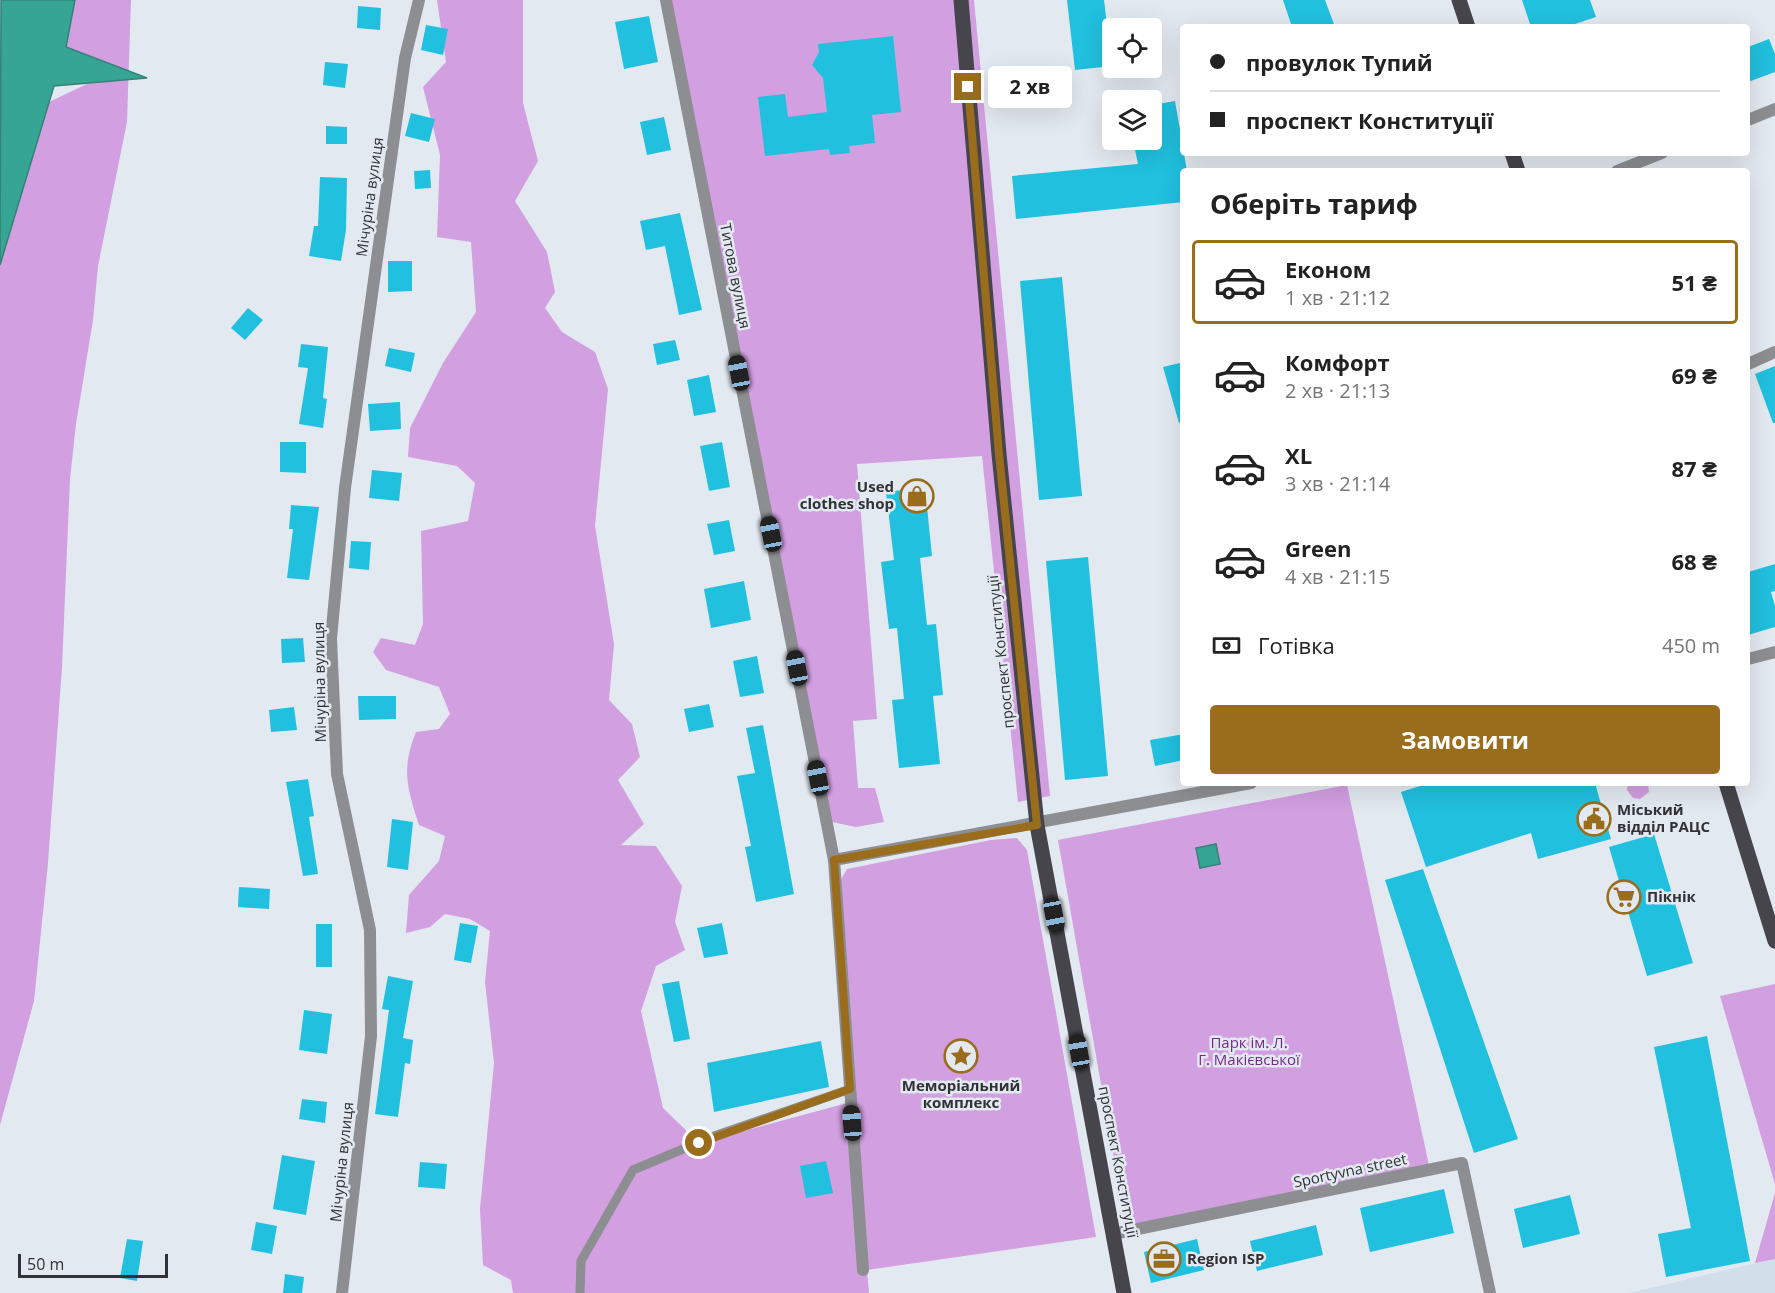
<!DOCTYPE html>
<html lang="uk">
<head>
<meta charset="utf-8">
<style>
  body { margin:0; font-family:"Open Sans",sans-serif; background:#f6f6f6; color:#222; height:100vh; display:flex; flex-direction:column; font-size:22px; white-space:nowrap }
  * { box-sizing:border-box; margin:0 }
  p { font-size:20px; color:#767676 }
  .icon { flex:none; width:33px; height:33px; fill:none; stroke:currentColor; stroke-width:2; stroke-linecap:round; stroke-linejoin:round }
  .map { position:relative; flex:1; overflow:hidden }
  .panel { position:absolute; left:1180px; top:168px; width:570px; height:618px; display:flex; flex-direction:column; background:#fff; border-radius:6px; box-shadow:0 6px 24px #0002 }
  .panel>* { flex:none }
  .guide { position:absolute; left:1180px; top:24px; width:570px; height:132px; border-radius:6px; box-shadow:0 6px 24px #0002; display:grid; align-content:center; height:132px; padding:0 30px; background:#fff }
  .controls { position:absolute; left:1102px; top:18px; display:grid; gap:12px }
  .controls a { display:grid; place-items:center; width:60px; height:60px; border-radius:6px; background:#fff; box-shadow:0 6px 24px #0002; font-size:30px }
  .scale { position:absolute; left:18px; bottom:15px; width:150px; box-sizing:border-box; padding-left:6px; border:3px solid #303235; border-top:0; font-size:16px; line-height:21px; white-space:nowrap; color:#303235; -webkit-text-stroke:4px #e3e9f0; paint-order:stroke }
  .end { position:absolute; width:27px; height:27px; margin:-14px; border:8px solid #9a6d1d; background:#fff; box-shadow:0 0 0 3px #fff }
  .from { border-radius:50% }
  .bubble { position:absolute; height:42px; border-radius:6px; background:#fff; box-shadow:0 6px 24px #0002; font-size:20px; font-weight:700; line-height:42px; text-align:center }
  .car { position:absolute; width:18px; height:36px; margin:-18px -9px; border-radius:8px; box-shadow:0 0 4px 2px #0007; background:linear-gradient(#222 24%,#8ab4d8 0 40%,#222 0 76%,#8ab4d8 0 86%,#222 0) }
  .guide b { display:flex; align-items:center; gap:21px; height:57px; font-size:22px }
  .guide b+b { border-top:2px solid #e0e0e0 }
  .guide i { width:15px; height:15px; background:#222 }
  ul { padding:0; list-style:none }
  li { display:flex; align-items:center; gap:18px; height:84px; margin:0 12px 9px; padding:0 18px; border:3px solid transparent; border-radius:6px }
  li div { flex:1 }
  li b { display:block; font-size:22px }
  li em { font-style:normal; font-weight:700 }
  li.active { border-color:#9a6d1d }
  li>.icon { width:54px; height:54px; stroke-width:1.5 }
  h2 { padding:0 30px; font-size:27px; line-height:72px }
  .pay { display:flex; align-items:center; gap:15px; height:66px; padding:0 30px; font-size:22px }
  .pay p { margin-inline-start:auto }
  .cta { display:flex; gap:12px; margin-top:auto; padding:12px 30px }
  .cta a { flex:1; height:69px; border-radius:6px; background:#9a6d1d; color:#fff; font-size:24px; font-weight:700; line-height:69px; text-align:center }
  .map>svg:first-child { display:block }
  .built { fill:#d3deeb }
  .green { fill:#d29fe1 }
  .water { fill:#37a594; stroke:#358278; stroke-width:1.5 }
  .building { fill:#21c0df }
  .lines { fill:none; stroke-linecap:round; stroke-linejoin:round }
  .lane { stroke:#8d8e91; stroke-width:9 }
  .street { stroke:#8d8e91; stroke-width:12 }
  .primary { stroke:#45454b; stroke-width:15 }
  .route { stroke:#9a6d1d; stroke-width:8 }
  .labels { text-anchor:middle; stroke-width:5; stroke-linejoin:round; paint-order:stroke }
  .street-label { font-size:15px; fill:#303235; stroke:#e3e9f0 }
  .poi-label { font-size:15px; font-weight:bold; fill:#303235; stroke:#e3e9f0; text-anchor:start }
  .park-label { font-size:15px; fill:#742b87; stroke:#e3e9f0 }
</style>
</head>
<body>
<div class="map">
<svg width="1775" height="1293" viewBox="0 0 1775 1293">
  <rect width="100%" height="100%" fill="#e3e9f0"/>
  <!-- built -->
  <path class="built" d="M1775,1259V1293H1629L1739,1267Z"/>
  <!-- green -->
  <g class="green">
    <path d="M73,0H131L127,122L98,266L93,320L76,424L70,479L62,667L48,863L34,1001L0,1125V265L49,102L89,83L101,70L66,47Z"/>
    <path d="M437,0H523V103L538,161L515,201L547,252L555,292L545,308L562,332L595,352L608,389L595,526L614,644L609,700L632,724L640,757L618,780L644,824L621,845L656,846L682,886L675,922L685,950L656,966L641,1011L663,1108L699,1143L851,1102L836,888L847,869L991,840L1017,838L1027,850L1096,1237L867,1270L869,1293H513L511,1280L483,1265L480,1209L494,1063L485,982L490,931L470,919L445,914L430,927L406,933L409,895L439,861L445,836L419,825C407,788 401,769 416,732L439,729L450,714L439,687L386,670L373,652L381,638L415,645L423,624L421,531L468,521L475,483L457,466L408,457L410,428L443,363L476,312L471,242L437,237L440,155L423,87L446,62Z"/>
    <path d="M666,0H974L1050,796L1018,802L982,456L857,464L877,719L853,721L858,788H875L884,822L856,827L827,821Z"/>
    <path d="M1628,783H1648L1649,792L1640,799L1633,798L1627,790Z"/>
    <path d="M1347,785L1430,1170L1127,1232L1058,840Z"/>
    <path d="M1775,984V1184L1720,996Z"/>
    <path d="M1775,1193V1259L1755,1263Z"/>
  </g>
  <!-- water -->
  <g class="water">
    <path d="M1,0H75L66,47L147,78L54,86L0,265Z"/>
    <path d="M1216,844L1220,864L1200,868L1196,848Z"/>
  </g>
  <!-- building -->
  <g class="building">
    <path d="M1067,0H1104L1112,66L1075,70Z"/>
    <path d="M1283,0H1325L1335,27H1292Z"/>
    <path d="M1522,0H1590L1596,17L1566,27H1531Z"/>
    <path d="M358,6L381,8L380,30L357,28Z"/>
    <path d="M649,16L658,62L624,69L615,22Z"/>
    <path d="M426,25L448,29L443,55L421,50Z"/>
    <path d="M893,36L901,112L872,115L875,143L849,146L850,153L830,155L829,149L765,156L758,97L785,94L788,117L827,112L823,78L812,65L819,52L818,44Z"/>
    <path d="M1769,39L1775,54V72L1748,82V47Z"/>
    <path d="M325,62L348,64L345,88L323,85Z"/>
    <path d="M1175,101L1187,171H1184V202L1016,219L1012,176L1138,164L1133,140H1152V105Z"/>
    <path d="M411,113L435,119L429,142L405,136Z"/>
    <path d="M664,117L671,150L647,155L640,122Z"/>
    <path d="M326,126L347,127V144H326Z"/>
    <path d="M430,170L431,188L415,189L414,171Z"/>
    <path d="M320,177L347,178L346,230L341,261L309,256L314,226H318Z"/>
    <path d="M680,213L702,310L679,315L665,246L646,250L640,221Z"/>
    <path d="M388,261H412V291L388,292Z"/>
    <path d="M1062,277L1082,496L1039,500L1020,281Z"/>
    <path d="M248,308L263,320L245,340L231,328Z"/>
    <path d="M675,340L680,360L657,365L653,344Z"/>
    <path d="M301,344L328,347L323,398L327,399L323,428L299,424L308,368L298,367Z"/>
    <path d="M389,348L415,353L411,372L385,366Z"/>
    <path d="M1184,362V422L1179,423L1163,367Z"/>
    <path d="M1775,366V423H1773L1755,374Z"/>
    <path d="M709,375L716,412L694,416L687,380Z"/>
    <path d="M400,402L401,429L370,431L368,404Z"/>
    <path d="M280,442H306V473L280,472Z"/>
    <path d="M722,442L730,487L709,491L700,446Z"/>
    <path d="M372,470L402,473L399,501L369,498Z"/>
    <path d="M925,487L932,556L920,558L927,625L936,624L943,695L933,696L940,764L899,768L892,700L904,699L897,628L889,629L881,562L894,560L886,492Z"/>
    <path d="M291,505L319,507L309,580L287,578L293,529H289Z"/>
    <path d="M729,520L735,551L714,555L707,524Z"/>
    <path d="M351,541L371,542L369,570L349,568Z"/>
    <path d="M1088,557L1108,776L1065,780L1046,561Z"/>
    <path d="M1775,564V591L1771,592L1775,606V627L1748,635V572Z"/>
    <path d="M744,581L751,620L711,628L704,589Z"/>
    <path d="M303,638L305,662L282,663L281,639Z"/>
    <path d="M757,656L764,693L740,697L733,661Z"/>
    <path d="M358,696H396V719L359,720Z"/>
    <path d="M709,704L714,727L689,732L684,709Z"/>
    <path d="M294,707L297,730L271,732L269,710Z"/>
    <path d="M763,725L794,894L756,902L745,847L751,846L737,776L755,773L746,728Z"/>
    <path d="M1184,734V760L1155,766L1150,740Z"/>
    <path d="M308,779L314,816L309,817L318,874L303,876L286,782Z"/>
    <path d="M1429,783H1595L1611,839L1538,859L1531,833L1426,867L1401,792Z"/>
    <path d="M392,819L413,822L408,870L387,867Z"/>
    <path d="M1654,834L1693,963L1647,976L1609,847Z"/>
    <path d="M1423,869L1518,1139L1474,1153L1385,880Z"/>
    <path d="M239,887L270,889L269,909L238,907Z"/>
    <path d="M460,923L478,926L471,963L454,960Z"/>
    <path d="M722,923L728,954L704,958L697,928Z"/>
    <rect x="316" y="924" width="16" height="43"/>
    <path d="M388,976L413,981L403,1038L413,1040L410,1064L405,1063L398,1117L375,1114L389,1010L382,1009Z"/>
    <path d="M679,981L690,1039L674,1042L662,984Z"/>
    <path d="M304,1010L332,1014L327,1054L299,1050Z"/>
    <path d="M1707,1036L1750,1261L1666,1277L1658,1234L1691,1228L1654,1047Z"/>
    <path d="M821,1041L829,1087L714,1112L707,1063Z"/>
    <path d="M302,1099L327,1102L325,1123L299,1119Z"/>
    <path d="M282,1155L315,1161L306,1215L273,1209Z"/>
    <path d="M826,1161L833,1193L806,1198L800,1166Z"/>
    <path d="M420,1162L447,1164L445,1189L418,1187Z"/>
    <path d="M1444,1189L1454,1233L1370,1252L1360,1208Z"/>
    <path d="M1570,1195L1580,1234L1523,1248L1514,1209Z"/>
    <path d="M256,1222L277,1226L272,1254L251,1250Z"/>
    <path d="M1316,1225L1323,1255L1257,1271L1250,1241Z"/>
    <path d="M127,1239L143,1241L137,1281L120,1278Z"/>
    <path d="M1197,1239L1204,1270L1151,1283L1144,1252Z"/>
    <path d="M285,1274L304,1277L302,1293H283Z"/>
  </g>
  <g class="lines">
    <!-- lane -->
    <path class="lane" d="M580,1293L581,1261L633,1170L714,1136L850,1089"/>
    <!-- street -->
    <g class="street">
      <path d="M666,0L834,860L863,1270"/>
      <path d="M1748,120L1775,109"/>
      <path d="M1617,171L1662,153"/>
      <path d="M1748,364L1775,352"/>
      <path d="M1748,659L1775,652"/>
      <path d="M834,860L1251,783"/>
      <path d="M1113,1234L1462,1163L1490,1293"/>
      <path d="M342,1293L371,1036L370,930L337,774L331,639L345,488L405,58L419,0"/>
    </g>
    <!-- primary -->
    <g class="primary">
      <path d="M961,0L999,454L1037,825L1124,1293"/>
      <path d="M1459,0L1468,27"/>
      <path d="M1512,153L1518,171"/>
      <path d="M1726,783L1775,941"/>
    </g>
  </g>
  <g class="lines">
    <!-- route -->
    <path class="route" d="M699,1143L850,1089L834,860L1037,825L999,454L968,87"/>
  </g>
  <!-- icons -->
  <defs>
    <g id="shop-ring" transform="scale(1.725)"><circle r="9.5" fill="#e3e9f0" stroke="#9a6d1d" stroke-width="1.5"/><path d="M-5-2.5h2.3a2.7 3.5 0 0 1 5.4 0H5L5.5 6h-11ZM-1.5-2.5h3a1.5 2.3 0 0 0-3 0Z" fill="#9a6d1d"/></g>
    <g id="civic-ring" transform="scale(1.725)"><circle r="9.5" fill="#e3e9f0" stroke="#9a6d1d" stroke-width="1.5"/><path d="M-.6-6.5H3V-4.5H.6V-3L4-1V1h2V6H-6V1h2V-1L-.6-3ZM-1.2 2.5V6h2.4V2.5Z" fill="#9a6d1d"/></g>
    <g id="supermarket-ring" transform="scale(1.725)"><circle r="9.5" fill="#e3e9f0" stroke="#9a6d1d" stroke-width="1.5"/><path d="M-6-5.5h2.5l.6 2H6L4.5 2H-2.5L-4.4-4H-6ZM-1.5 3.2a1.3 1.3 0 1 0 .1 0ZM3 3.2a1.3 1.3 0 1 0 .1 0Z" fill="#9a6d1d"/></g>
    <g id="sight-ring" transform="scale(1.725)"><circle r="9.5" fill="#e3e9f0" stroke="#9a6d1d" stroke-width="1.5"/><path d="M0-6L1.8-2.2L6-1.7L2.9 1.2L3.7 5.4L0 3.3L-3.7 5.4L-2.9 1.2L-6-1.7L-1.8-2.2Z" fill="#9a6d1d"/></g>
    <g id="office-ring" transform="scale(1.725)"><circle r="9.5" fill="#e3e9f0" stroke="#9a6d1d" stroke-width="1.5"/><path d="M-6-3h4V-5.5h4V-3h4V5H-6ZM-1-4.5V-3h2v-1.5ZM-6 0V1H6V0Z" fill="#9a6d1d"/></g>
  </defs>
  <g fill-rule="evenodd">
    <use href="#shop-ring" x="917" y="496"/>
    <use href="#civic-ring" x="1594" y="819"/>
    <use href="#supermarket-ring" x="1624" y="897"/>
    <use href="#sight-ring" x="961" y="1056"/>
    <use href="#office-ring" x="1164" y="1259"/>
  </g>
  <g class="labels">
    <!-- street labels -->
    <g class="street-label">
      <text transform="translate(370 197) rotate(-82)" y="5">Мічуріна вулиця</text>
      <text transform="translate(735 276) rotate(79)" y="5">Титова вулиця</text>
      <text transform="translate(1001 652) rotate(-96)" y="5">проспект Конституції</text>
      <text transform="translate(320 682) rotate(-91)" y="5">Мічуріна вулиця</text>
      <text transform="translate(342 1162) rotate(-84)" y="5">Мічуріна вулиця</text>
      <text transform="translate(1118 1162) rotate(79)" y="5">проспект Конституції</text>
      <text transform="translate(1350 1171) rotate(-12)" y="5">Sportyvna street</text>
    </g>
    <!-- poi labels -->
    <g class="poi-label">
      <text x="894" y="492" text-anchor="end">Used<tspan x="894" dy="17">clothes shop</tspan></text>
      <text x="1617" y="815">Міський<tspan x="1617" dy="17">відділ РАЦС</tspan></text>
      <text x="1647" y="902">Пікнік</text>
      <text x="961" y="1091" text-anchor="middle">Меморіальний<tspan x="961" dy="17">комплекс</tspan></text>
      <text x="1187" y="1264">Region ISP</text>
    </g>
    <!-- park labels -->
    <g class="park-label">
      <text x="1249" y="1048">Парк ім. Л.<tspan x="1249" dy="17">Г. Макієвської</tspan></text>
    </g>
  </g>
</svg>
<div class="controls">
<a><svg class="icon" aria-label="locate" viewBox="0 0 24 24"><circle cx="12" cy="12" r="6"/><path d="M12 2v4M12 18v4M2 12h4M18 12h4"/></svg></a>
<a><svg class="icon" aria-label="layers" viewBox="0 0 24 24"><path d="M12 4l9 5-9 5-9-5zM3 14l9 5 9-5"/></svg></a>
</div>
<div class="scale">50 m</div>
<i class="end from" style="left:699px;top:1143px"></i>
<i class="end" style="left:968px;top:87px"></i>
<div class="bubble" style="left:988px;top:66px;width:84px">2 хв</div>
<i class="car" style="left:739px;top:373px;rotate:349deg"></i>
<i class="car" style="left:771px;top:534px;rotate:349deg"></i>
<i class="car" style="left:797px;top:668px;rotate:349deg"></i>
<i class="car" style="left:818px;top:778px;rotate:349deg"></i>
<i class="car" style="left:1054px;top:915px;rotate:169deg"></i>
<i class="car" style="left:1079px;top:1052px;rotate:350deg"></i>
<i class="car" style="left:852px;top:1123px;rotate:356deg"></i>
<div class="guide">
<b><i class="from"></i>провулок Тупий</b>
<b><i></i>проспект Конституції</b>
</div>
<section class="panel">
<h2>Оберіть тариф</h2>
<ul>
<li class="active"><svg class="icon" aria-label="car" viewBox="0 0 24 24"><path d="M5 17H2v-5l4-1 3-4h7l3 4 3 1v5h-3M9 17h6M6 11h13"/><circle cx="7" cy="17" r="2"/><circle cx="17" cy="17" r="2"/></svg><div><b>Економ</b><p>1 хв · 21:12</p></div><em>51 ₴</em></li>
<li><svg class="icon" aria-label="car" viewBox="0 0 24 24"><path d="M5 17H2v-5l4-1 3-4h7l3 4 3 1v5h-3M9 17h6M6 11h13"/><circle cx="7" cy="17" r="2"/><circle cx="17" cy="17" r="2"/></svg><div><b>Комфорт</b><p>2 хв · 21:13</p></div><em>69 ₴</em></li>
<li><svg class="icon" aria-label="car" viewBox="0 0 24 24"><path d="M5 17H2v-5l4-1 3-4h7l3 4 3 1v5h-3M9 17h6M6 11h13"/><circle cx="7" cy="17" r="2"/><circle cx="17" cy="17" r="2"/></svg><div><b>XL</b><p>3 хв · 21:14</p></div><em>87 ₴</em></li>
<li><svg class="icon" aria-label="car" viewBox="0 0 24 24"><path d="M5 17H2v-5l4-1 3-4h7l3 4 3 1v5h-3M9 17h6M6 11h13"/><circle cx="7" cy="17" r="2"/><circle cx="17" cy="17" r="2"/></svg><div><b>Green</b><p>4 хв · 21:15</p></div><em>68 ₴</em></li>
</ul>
<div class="pay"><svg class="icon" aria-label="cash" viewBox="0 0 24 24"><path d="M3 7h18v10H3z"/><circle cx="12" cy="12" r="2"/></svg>Готівка<p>450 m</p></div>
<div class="cta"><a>Замовити</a></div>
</section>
</div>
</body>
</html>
